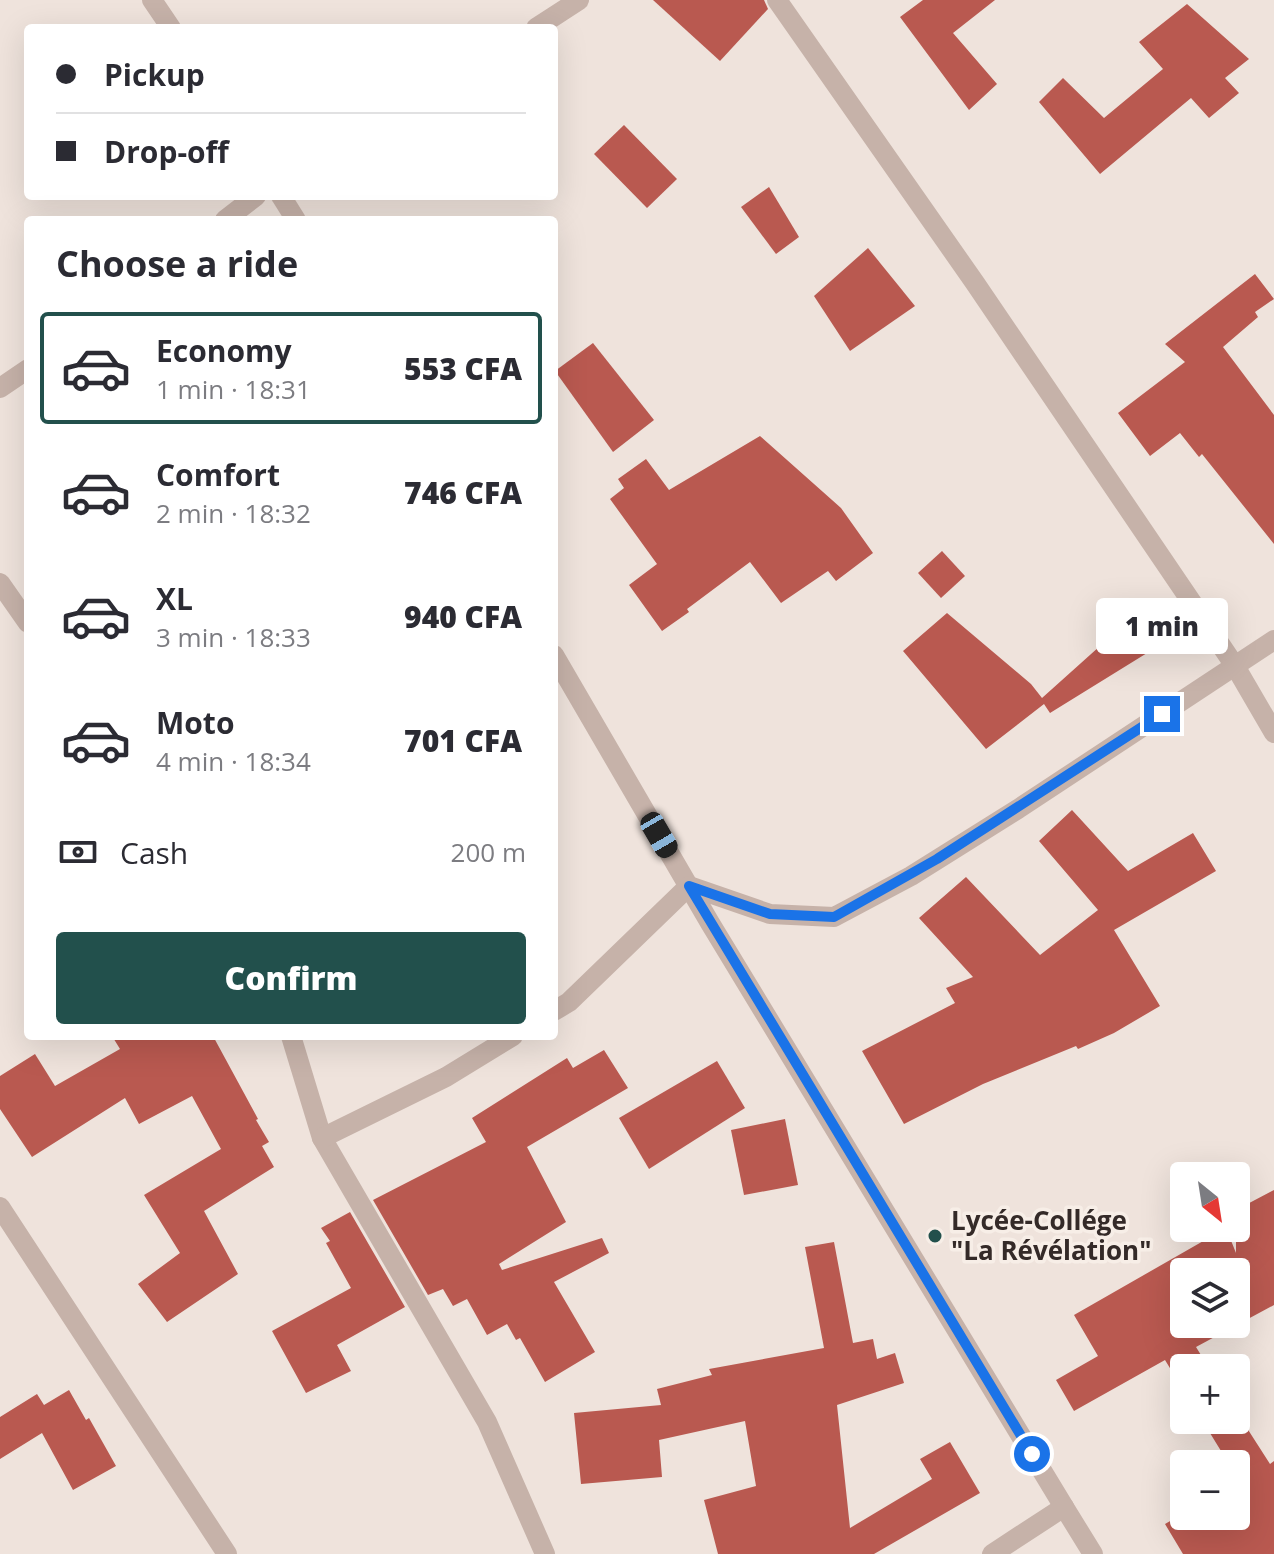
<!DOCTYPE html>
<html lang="en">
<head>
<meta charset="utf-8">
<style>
  body { margin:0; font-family:"Open Sans",sans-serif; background:#f7f7f7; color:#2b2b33; height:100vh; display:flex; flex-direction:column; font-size:30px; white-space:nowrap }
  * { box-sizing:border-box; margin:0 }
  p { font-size:26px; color:#7c7c81 }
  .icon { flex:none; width:44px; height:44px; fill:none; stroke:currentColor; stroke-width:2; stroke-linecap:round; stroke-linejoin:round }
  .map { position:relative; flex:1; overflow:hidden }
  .side { position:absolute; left:24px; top:216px; width:534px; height:824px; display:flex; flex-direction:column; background:#fff; border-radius:8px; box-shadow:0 8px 32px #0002 }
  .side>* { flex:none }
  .hud { position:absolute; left:24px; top:24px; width:534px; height:176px; border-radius:8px; box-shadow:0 8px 32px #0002; display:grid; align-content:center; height:176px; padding:0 32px; background:#fff }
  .needle { width:52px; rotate:150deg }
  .buttons { position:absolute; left:1170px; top:1162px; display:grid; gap:16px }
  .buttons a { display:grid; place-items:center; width:80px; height:80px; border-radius:8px; background:#fff; box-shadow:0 8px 32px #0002; font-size:40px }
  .end { position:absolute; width:36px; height:36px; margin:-18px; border:10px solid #1a73e8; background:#fff; box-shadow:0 0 0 4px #fff }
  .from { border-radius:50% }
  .bubble { position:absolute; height:56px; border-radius:8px; background:#fff; box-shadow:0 8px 32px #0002; font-size:26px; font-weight:800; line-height:56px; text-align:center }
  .car { position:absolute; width:24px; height:48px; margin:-24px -12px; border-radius:10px; box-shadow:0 0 6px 2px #0007; background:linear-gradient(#222 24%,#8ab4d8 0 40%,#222 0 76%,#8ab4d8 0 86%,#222 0) }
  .hud b { display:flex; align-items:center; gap:28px; height:76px; font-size:30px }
  .hud b+b { border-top:2px solid #e1e1e2 }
  .hud i { width:20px; height:20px; background:#2b2b33 }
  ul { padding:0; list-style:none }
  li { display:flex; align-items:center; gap:24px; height:112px; margin:0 16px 12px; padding:0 16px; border:4px solid transparent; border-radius:8px }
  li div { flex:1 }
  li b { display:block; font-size:30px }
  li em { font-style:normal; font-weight:800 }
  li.current { border-color:#22504c }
  li>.icon { width:72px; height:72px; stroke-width:1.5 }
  h2 { padding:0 32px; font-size:36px; line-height:96px }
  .pay { display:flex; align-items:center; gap:20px; height:88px; padding:0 32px; font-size:30px }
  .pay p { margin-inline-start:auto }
  .cta { display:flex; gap:16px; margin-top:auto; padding:16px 32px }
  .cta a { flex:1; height:92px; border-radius:8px; background:#22504c; color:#fff; font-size:32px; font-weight:800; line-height:92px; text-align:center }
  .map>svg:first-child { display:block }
  .building { fill:#b95950; fill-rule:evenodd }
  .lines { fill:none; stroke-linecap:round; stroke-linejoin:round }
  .street { stroke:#c6b2a9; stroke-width:20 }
  .route { stroke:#1a73e8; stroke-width:10 }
  .poi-dot { fill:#22504c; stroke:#f7eee7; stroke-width:3 }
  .labels { text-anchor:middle; stroke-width:7; stroke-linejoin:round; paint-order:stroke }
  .poi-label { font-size:26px; font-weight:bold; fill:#342a28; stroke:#f7eee7; text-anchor:start }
</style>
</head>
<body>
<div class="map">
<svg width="1274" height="1554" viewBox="0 0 1274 1554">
  <rect width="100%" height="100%" fill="#efe3dc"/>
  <!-- building -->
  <g class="building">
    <path d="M653,0H764L768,9L720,61Z"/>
    <path d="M923,0H995L953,33L997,84L969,110L900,17Z"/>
    <path d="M1187,4L1249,59L1225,78L1239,93L1209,118L1191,98L1100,174L1039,102L1063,78L1104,118L1163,69L1139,42Z"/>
    <path d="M624,125L677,179L647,208L594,154Z"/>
    <path d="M769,187L799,237L776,254L741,207Z"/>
    <path d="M868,248L915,306L850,351L814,296Z"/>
    <path d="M1255,274L1274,299L1255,312L1258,317L1223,347L1274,415V544L1202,454L1199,457L1180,433L1150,456L1118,413L1185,362L1165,344Z"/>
    <path d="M593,343L654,420L613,452L555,371Z"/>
    <path d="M760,436L841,508L873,553L836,581L828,571L781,603L750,562L687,609L689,612L662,631L629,585L657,564L610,499L624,488L618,479L646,459L669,490Z"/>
    <path d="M942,551L965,576L941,598L918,573Z"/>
    <path d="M1139,611L1160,645L1050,713L1044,704L986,749L903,651L947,613L1031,684L1042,698Z"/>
    <path d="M1072,810L1128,871L1193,833L1216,871L1114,930L1160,1006L1114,1033L1078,1049L1076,1046L983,1084L904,1124L862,1051L955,1003L946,988L973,977L919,918L966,877L1040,955L1098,910L1039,841Z"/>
    <path d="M112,1036H213L258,1119L256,1120L269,1142L262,1146L274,1167L204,1211L238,1274L167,1322L138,1284L180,1253L144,1195L221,1149L192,1096L139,1124L125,1098L32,1157L0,1109V1076L35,1054L55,1086L120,1049Z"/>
    <path d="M604,1050L628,1088L527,1147L566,1222L499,1264L502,1270L602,1238L609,1253L554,1282L595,1352L545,1382L520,1338L516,1340L507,1324L487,1335L467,1299L453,1306L443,1289L428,1295L373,1200L486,1142L472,1118L567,1058L573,1068Z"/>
    <path d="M717,1061L745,1108L649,1169L619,1118Z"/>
    <path d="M785,1119L798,1185L744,1195L731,1130Z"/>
    <path d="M1274,1190V1305L1196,1347L1209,1368H1184V1391L1165,1360L1074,1411L1056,1380L1098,1356L1074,1315L1226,1228L1236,1253V1210ZM1184,1272H1236V1324H1184Z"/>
    <path d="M350,1212L405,1307L337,1345L351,1371L306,1393L272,1331L351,1288L326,1243L330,1241L321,1228Z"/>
    <path d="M834,1242L853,1343L873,1339L877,1359L895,1353L904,1383L837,1405L850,1528L932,1479L920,1459L950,1442L980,1493L874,1554H718L704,1500L756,1486L745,1421L659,1440L662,1477L581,1484L574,1413L661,1405L657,1389L712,1375L709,1369L824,1348L805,1247Z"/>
    <path d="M69,1390L86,1420L89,1418L116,1466L73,1490L42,1433L0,1459V1417L37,1394L44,1405Z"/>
    <path d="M1236,1411L1270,1464L1274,1461V1554H1183L1165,1524L1184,1513V1516H1236V1483L1240,1481L1236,1475V1464H1229L1202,1420H1236Z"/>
  </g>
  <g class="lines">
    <!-- street -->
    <g class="street">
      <path d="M152,0L171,28"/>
      <path d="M777,0L975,283L1235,666L1274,733"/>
      <path d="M536,28L579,0"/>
      <path d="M281,196L296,220"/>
      <path d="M225,220L256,196"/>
      <path d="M0,388L28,369"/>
      <path d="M0,583L28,623"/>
      <path d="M554,655L710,923L1064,1507"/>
      <path d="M554,1011L569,1002L689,886L770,914L834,917L911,876L1018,809L1274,640"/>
      <path d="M291,1036L322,1138L487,1422L545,1554"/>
      <path d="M322,1138L446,1077L513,1036"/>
      <path d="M0,1207L227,1554"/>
      <path d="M992,1554L1064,1507L1093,1554"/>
    </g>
  </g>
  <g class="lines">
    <!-- route -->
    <path class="route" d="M1032,1454L689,886L770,914L834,917L937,859L1162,714"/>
  </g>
  <!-- markers -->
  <circle class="poi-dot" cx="935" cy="1236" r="8"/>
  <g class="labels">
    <!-- poi labels -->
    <g class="poi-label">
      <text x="951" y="1230">Lycée-Collége<tspan x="951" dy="30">"La Révélation"</tspan></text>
    </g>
  </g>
</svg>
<div class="buttons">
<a><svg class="needle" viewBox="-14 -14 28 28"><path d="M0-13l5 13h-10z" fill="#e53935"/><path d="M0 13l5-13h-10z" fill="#7c7c81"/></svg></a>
<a><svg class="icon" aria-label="layers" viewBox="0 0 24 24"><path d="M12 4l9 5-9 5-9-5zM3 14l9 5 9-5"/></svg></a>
<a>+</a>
<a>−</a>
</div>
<i class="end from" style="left:1032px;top:1454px"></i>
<i class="end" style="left:1162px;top:714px"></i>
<div class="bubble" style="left:1096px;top:598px;width:132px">1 min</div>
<i class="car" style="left:659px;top:835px;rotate:150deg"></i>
<div class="hud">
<b><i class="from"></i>Pickup</b>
<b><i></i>Drop-off</b>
</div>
<section class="side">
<h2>Choose a ride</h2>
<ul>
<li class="current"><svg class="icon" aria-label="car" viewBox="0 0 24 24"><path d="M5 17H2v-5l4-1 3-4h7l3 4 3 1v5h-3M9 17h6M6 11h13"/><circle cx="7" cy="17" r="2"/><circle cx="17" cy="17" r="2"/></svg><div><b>Economy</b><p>1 min · 18:31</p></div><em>553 CFA</em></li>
<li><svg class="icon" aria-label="car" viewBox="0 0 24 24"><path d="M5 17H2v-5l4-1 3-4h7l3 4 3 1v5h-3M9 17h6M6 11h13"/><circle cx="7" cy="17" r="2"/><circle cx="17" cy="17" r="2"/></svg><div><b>Comfort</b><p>2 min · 18:32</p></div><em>746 CFA</em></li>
<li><svg class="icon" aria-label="car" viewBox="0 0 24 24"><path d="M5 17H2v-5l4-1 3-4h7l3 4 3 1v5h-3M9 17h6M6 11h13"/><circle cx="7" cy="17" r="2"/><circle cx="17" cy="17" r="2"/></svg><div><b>XL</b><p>3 min · 18:33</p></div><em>940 CFA</em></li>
<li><svg class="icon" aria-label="car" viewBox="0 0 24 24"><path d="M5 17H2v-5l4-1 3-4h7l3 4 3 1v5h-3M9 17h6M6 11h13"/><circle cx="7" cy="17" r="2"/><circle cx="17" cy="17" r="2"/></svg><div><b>Moto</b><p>4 min · 18:34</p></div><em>701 CFA</em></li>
</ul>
<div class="pay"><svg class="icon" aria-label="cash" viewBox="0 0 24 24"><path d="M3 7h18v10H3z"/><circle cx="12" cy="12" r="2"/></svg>Cash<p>200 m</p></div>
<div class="cta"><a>Confirm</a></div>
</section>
</div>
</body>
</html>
